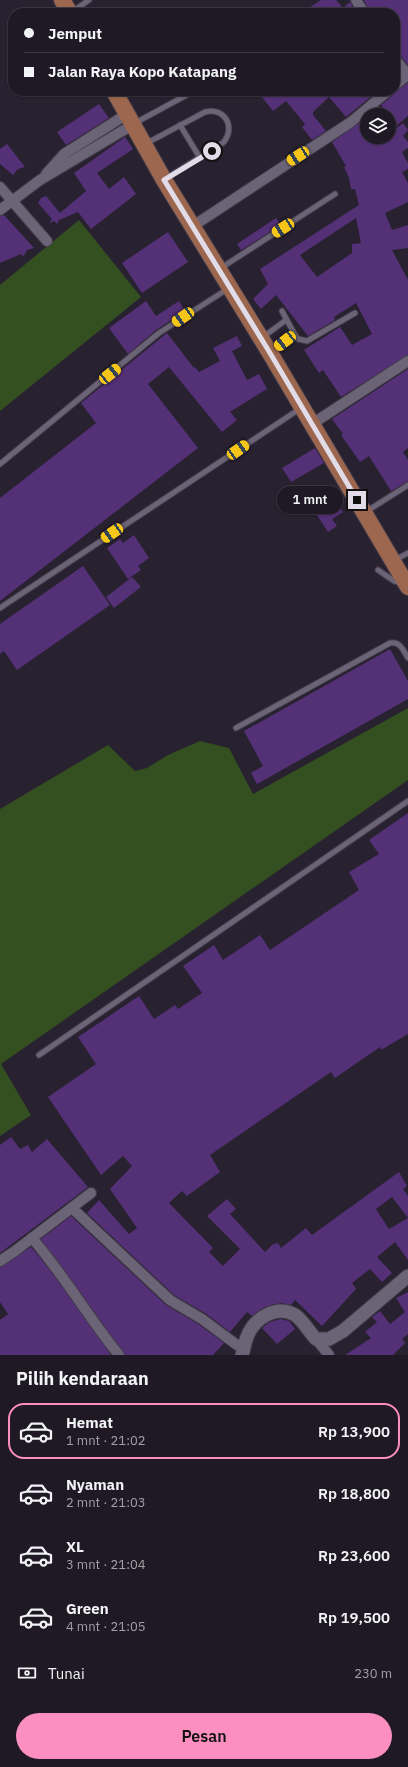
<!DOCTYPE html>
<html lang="id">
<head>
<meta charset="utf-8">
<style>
  body { margin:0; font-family:"IBM Plex Sans",sans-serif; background:#2b2631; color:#f1f3f6; height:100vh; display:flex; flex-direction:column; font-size:15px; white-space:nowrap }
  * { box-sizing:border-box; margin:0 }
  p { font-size:13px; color:#a1a0a6 }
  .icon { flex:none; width:22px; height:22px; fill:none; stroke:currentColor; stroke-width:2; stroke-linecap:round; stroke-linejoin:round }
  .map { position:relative; height:1355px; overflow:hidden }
  .details { display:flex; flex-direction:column; background:#1e1924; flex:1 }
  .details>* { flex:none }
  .banner { position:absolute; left:8px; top:8px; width:392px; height:88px; border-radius:16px; box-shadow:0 1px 3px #0004,0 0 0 1px #3c3841; display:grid; align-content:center; height:88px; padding:0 16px; background:#1e1924 }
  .fabs { position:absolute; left:360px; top:108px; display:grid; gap:8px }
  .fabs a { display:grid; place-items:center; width:36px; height:36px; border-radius:50%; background:#1e1924; box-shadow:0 1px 3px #0004,0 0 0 1px #3c3841; font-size:20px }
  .end { position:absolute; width:18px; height:18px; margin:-9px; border:5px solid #e1dce7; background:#111; box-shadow:0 0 0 2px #111 }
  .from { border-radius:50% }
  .bubble { position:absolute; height:28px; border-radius:14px; background:#1e1924; box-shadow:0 1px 3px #0004,0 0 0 1px #3c3841; font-size:13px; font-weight:600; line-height:28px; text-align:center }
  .car { position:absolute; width:12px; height:24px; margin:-12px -6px; border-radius:5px; box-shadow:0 0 3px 1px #0007; background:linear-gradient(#f5c518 24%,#345 0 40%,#f5c518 0 76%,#345 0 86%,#f5c518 0) }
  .banner b { display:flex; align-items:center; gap:14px; height:38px; font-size:15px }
  .banner b+b { border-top:1px solid #3c3841 }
  .banner i { width:10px; height:10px; background:#f1f3f6 }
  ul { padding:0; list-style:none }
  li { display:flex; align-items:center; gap:12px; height:56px; margin:0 8px 6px; padding:0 8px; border:2px solid transparent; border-radius:16px }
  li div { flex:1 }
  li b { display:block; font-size:15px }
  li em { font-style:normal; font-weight:600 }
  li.current { border-color:#fd8ec0 }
  li>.icon { width:36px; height:36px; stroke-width:1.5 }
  h2 { padding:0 16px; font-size:18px; line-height:48px }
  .pay { display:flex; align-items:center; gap:10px; height:44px; padding:0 16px; font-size:15px }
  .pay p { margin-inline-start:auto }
  .primary-button { display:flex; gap:8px; margin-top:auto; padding:8px 16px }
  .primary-button a { flex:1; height:46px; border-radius:24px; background:#fd8ec0; color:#111; font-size:16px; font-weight:600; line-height:46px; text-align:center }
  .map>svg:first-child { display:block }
  .green { fill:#344f20 }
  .building { fill:#543076; fill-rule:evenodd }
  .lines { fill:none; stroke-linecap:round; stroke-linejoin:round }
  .service-casing { stroke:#433c4a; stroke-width:7 }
  .minor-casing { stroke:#433c4a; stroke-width:12 }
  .tertiary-casing { stroke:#433c4a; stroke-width:15 }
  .primary-casing { stroke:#433c4a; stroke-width:18 }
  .service { stroke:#6b6376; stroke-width:5 }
  .minor { stroke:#6b6376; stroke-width:10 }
  .tertiary { stroke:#6b6376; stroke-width:13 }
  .primary { stroke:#9c674e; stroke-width:16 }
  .route { stroke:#e1dce7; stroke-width:5 }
</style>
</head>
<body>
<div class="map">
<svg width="408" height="1355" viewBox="0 0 408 1355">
  <rect width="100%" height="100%" fill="#282130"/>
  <!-- green -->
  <g class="green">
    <path d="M79,220L141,297L0,411V285Z"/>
    <path d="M408,708V780L1,1064L31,1115L0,1136V809L108,745L135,771L147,768L168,755L200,741L229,748L253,794Z"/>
  </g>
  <!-- building -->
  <g class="building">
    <path d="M321,0H336L343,8L350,2L356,13H301Z"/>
    <path d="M364,0H408V65L400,55L395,53V13H370Z"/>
    <path d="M408,83V116L396,126L381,105L392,96L394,91Z"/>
    <path d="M257,91H370L373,95L346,117L329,97L313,112V115L326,131L312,140L302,127L305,124L286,101L273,111Z"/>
    <path d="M99,104L109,118L66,145L57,132Z"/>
    <path d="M366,118L367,137H389V134L403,123L408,130L403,136L408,142V148L402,152L408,163V169L402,172L408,183V202L385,213L392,230L408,225V248L392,250L408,280V355L341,397L323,370L319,373L304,350L340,327L352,345L372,334L356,303L334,317L335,320L308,336L276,295L261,309L253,299L268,284L260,269L359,205L355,189H351L349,178L344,167L346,166L332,142ZM356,218L361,243L352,244V253L317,277L300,255Z"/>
    <path d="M125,137L133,149L97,173L109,189L124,177L136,194L91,229L78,212L59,220L57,224L54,221L49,223L52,219L38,203L41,198L46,196L60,213L86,191L74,173Z"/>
    <path d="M7,144L25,167L18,169L13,175L0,164V149Z"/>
    <path d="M4,215L34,248L27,250L23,257L21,254L0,263V216Z"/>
    <path d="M276,218L281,225L241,250L237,244Z"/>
    <path d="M168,232L188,262L142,293L122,263Z"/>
    <path d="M146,301L156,316L179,301L185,311L156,330L128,354L109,328Z"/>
    <path d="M167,333L194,368L195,367L199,372L220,361L213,348L237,336L242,346L232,351L247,380L259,374L267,389L230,412L237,420L222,432L169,367L148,384L198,448L0,601V498L96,423L81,403Z"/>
    <path d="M408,369V448L403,452L408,460V481L391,491L369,456L360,462L341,435L343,434L332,419Z"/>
    <path d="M315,448L324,463L291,482L282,468Z"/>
    <path d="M336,503L343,512L332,519L337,526L328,532L317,515Z"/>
    <path d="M134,535L149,558L138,566L141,570L128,579L107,548L120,539L123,543Z"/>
    <path d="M83,566L110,605L17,670L4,651L0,654V624Z"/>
    <path d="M132,577L141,587L114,608L106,597Z"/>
    <path d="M390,649L408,681V699L257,784L251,773L263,766L244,731Z"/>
    <path d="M408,813V1034L381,1050L380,1047L335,1078L331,1072L210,1155L220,1172L187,1196L182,1191L169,1203L213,1248L209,1252L223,1266L240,1249L207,1216L227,1199L236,1209L230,1214L265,1252L273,1244L278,1243L281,1248L306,1228L312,1235L399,1172L407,1186L403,1189L408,1196V1260L395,1242L377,1257L392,1273L382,1282L370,1269L352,1283L356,1289L322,1326L295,1300L291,1305L282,1303L271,1305L263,1308L252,1316L247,1312L230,1332L205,1313L174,1295L87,1213L99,1200L129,1234L137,1228L110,1189L132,1166L123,1156L101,1175L48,1097L96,1064L78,1037L139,996L154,1019L175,1005L178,1009L202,993L183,966L214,945L223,960L260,935L270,950L359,890L349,872L379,854L369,840ZM392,1197L408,1218L389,1229L376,1209Z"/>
    <path d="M11,1137L20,1149L28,1145L32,1152L47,1139L88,1187L0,1253V1145Z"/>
    <path d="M71,1216L166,1305L198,1324L224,1343L213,1355H125L41,1239Z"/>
    <path d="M31,1247L50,1270L111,1355H0V1320L8,1314L0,1302V1267Z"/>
    <path d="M408,1292V1334L402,1339L405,1343L393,1355H345L371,1338L365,1332L377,1322L372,1317L380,1311L390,1324L405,1312L396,1298Z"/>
    <path d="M281,1319L289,1321L295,1329L277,1344L262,1328L270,1322Z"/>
  </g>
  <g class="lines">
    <!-- service casing -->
    <g class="service-casing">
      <g id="service">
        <path d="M72,12L89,0"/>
        <path d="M135,123L194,91"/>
        <path d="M180,125L200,158"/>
        <path d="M147,143L205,112C224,107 236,126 224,142L165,179"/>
        <path d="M221,268L335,194"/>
        <path d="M282,311L295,335"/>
        <path d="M263,337L286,320"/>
        <path d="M271,352L295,335L298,339L307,341L355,313"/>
        <path d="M0,464L159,333L229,288"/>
        <path d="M367,511L408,485"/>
        <path d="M395,560L408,553"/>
        <path d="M378,570L394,581L401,583"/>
        <path d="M0,608L301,408"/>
        <path d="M236,728L390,643C400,641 403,650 408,658"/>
        <path d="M39,1055L408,801"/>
      </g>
    </g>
    <!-- minor casing -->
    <g class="minor-casing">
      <g id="minor">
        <path d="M356,0L364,13"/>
        <path d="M395,59L408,75"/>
        <path d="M395,85L408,75"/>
        <path d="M46,174L64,154L127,114"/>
        <path d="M0,187L47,241"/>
        <path d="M0,210L40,180L134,124"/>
        <path d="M193,226L351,122L388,91"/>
        <path d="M312,424L408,361"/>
        <path d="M72,1208L170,1300L202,1319L237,1345L244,1348"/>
        <path d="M32,1238C64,1275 88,1317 119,1355"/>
        <path d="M0,1261L15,1251L91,1193"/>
        <path d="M316,1339L329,1355"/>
      </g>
    </g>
    <!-- tertiary casing -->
    <g class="tertiary-casing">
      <path id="tertiary" d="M242,1355C244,1349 245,1342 247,1337C254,1318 277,1304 295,1315C303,1320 309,1332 316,1339H329L343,1331L408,1276"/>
    </g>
    <!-- primary casing -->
    <g class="primary-casing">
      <g id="primary">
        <path d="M62,0L70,13"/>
        <path d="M114,91L164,180L270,353L408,587"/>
      </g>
    </g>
    <!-- service -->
    <use href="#service" class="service"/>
    <!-- minor -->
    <use href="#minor" class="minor"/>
    <!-- tertiary -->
    <use href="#tertiary" class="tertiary"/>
    <!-- primary -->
    <use href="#primary" class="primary"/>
  </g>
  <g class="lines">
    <!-- route -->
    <path class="route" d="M212,151L164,180L270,353L357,500"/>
  </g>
</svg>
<div class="fabs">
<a><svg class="icon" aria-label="layers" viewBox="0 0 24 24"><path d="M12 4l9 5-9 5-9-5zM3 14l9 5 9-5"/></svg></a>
</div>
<i class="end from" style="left:212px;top:151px"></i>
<i class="end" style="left:357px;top:500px"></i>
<div class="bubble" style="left:277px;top:486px;width:66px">1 mnt</div>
<i class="car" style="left:298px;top:156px;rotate:237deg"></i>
<i class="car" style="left:283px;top:228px;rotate:237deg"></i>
<i class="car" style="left:183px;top:317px;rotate:236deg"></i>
<i class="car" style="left:285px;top:341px;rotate:232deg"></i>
<i class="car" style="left:110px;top:374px;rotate:51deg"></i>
<i class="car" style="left:238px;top:450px;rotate:56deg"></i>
<i class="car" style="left:112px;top:533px;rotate:236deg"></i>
<div class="banner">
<b><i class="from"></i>Jemput</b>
<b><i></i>Jalan Raya Kopo Katapang</b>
</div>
</div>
<section class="details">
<h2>Pilih kendaraan</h2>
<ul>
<li class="current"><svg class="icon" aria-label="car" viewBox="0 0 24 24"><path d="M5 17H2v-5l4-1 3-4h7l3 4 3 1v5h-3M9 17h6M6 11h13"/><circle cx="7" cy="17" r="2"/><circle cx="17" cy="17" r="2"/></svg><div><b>Hemat</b><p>1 mnt · 21:02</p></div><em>Rp 13,900</em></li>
<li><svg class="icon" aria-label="car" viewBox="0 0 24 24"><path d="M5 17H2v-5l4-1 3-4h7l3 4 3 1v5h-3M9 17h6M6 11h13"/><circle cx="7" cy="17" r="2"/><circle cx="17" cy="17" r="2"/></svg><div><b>Nyaman</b><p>2 mnt · 21:03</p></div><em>Rp 18,800</em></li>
<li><svg class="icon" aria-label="car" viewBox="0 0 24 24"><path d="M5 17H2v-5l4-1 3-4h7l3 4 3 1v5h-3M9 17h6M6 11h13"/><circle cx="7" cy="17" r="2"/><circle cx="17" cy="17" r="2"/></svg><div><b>XL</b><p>3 mnt · 21:04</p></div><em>Rp 23,600</em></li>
<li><svg class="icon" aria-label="car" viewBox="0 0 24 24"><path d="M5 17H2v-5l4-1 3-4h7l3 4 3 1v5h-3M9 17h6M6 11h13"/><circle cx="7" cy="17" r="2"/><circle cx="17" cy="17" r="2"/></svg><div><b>Green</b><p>4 mnt · 21:05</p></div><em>Rp 19,500</em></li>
</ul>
<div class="pay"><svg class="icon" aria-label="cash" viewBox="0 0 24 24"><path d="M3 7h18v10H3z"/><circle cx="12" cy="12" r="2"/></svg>Tunai<p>230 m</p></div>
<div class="primary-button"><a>Pesan</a></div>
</section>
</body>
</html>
